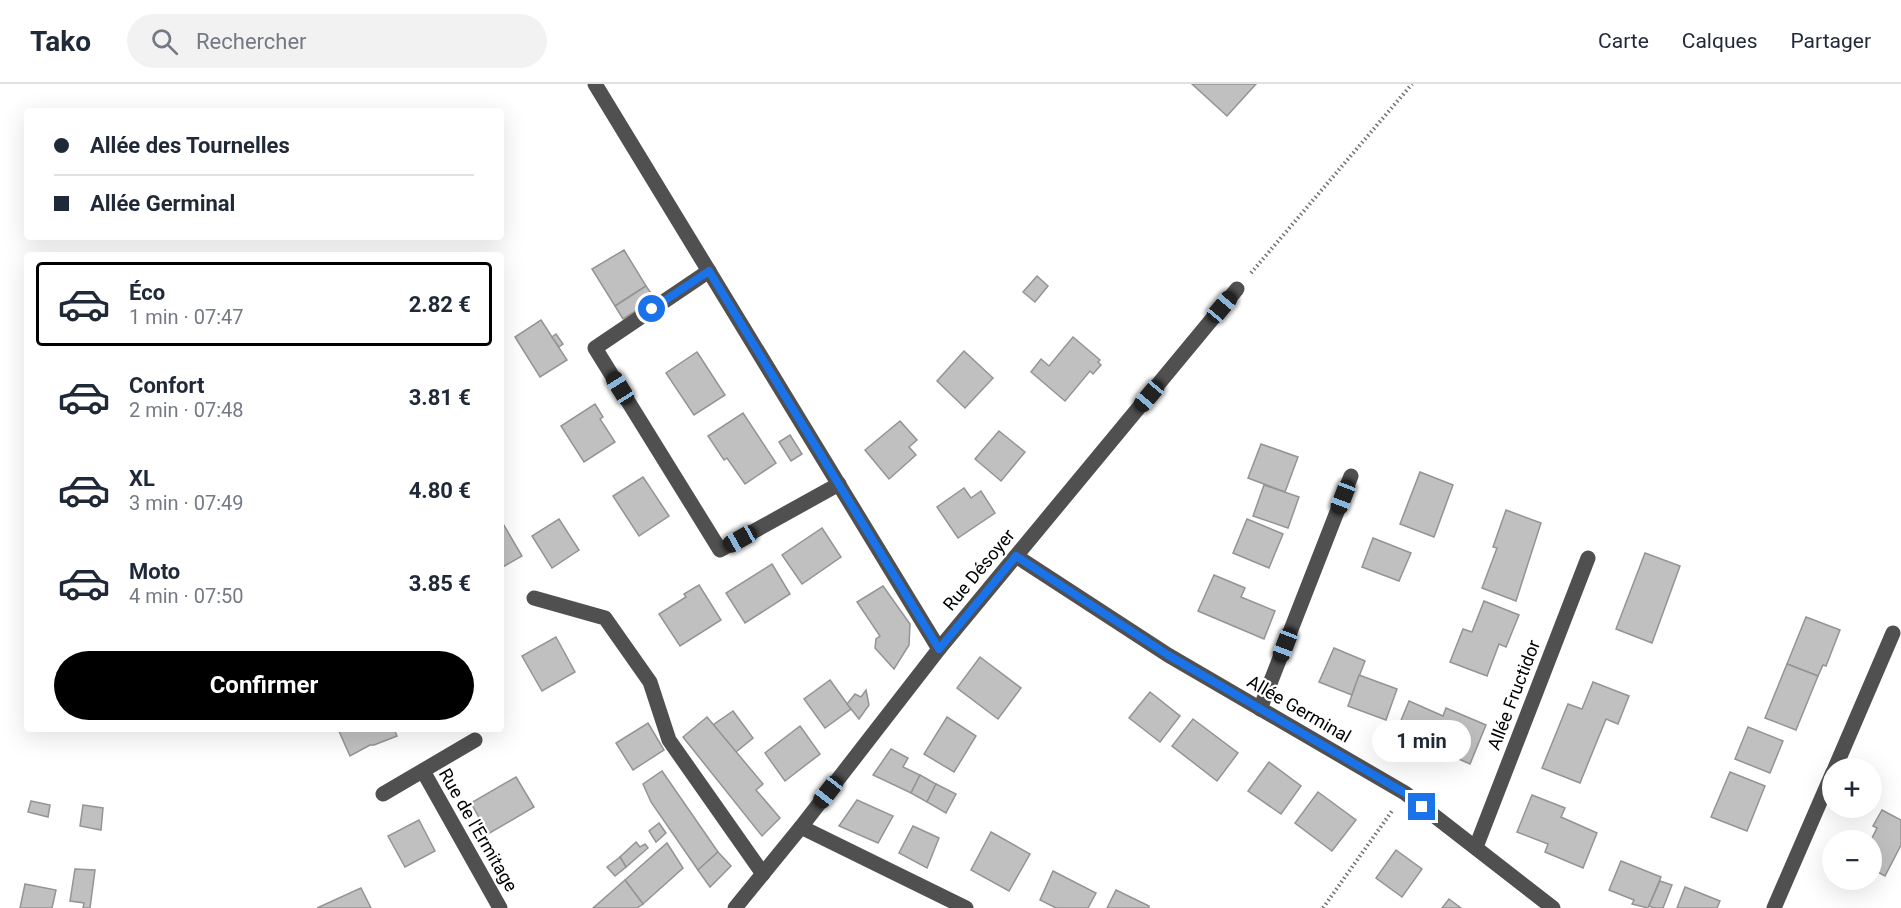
<!DOCTYPE html>
<html lang="fr">
<head>
<meta charset="utf-8">
<style>
  body { margin:0; font-family:Roboto,sans-serif; background:#f2f2f3; color:#1f2937; height:100vh; display:flex; flex-direction:column; font-size:22px; white-space:nowrap }
  * { box-sizing:border-box; margin:0 }
  p { font-size:20px; color:#747a83 }
  .icon { flex:none; width:33px; height:33px; fill:none; stroke:currentColor; stroke-width:2; stroke-linecap:round; stroke-linejoin:round }
  .map { position:relative; flex:1; overflow:hidden }
  .panel { position:absolute; left:24px; top:168px; width:480px; height:480px; display:flex; flex-direction:column; background:#fff; border-radius:6px; box-shadow:0 6px 24px #0002 }
  .panel>* { flex:none }
  .hud { position:absolute; left:24px; top:24px; width:480px; height:132px; border-radius:6px; box-shadow:0 6px 24px #0002; display:grid; align-content:center; height:132px; padding:0 30px; background:#fff }
  .controls { position:absolute; left:1822px; top:674px; display:grid; gap:12px }
  .controls a { display:grid; place-items:center; width:60px; height:60px; border-radius:50%; background:#fff; box-shadow:0 6px 24px #0002; font-size:30px }
  .end { position:absolute; width:27px; height:27px; margin:-14px; border:8px solid #1a73e8; background:#fff; box-shadow:0 0 0 3px #fff }
  .from { border-radius:50% }
  .bubble { position:absolute; height:42px; border-radius:21px; background:#fff; box-shadow:0 6px 24px #0002; font-size:20px; font-weight:700; line-height:42px; text-align:center }
  .car { position:absolute; width:18px; height:36px; margin:-18px -9px; border-radius:8px; box-shadow:0 0 4px 2px #0007; background:linear-gradient(#222 24%,#8ab4d8 0 40%,#222 0 76%,#8ab4d8 0 86%,#222 0) }
  .hud b { display:flex; align-items:center; gap:21px; height:57px; font-size:22px }
  .hud b+b { border-top:2px solid #e0e1e3 }
  .hud i { width:15px; height:15px; background:#1f2937 }
  ul { padding:10px 0 0; list-style:none }
  li { display:flex; align-items:center; gap:18px; height:84px; margin:0 12px 9px; padding:0 18px; border:3px solid transparent; border-radius:6px }
  li div { flex:1 }
  li b { display:block; font-size:22px }
  li em { font-style:normal; font-weight:700 }
  li.selected { border-color:#000 }
  li>.icon { width:54px; height:54px; stroke-width:1.5 }
  .action { display:flex; gap:12px; margin-top:auto; padding:12px 30px }
  .action a { flex:1; height:69px; border-radius:36px; background:#000; color:#fff; font-size:24px; font-weight:700; line-height:69px; text-align:center }
  header { display:flex; align-items:center; gap:36px; box-sizing:border-box; height:84px; padding:0 30px; background:#fff; border-bottom:2px solid #e0e1e3 }
  header strong { font-size:28px }
  nav { display:flex; gap:33px; margin-inline-start:auto; font-size:21px }
  .search { width:420px; height:54px; background:#f2f2f3; display:flex; align-items:center; gap:15px; box-sizing:border-box; padding:0 21px; border-radius:33px; color:#747a83; font-size:22px }
  .map>svg:first-child { display:block }
  .building { fill:#c0c0c0; stroke:#949494; stroke-width:1.5 }
  .lines { fill:none; stroke-linecap:round; stroke-linejoin:round }
  .path { stroke:#727272; stroke-width:4; stroke-dasharray:1.5 3; stroke-linecap:butt }
  .minor { stroke:#505050; stroke-width:15 }
  .route { stroke:#1a73e8; stroke-width:8 }
  .labels { text-anchor:middle; stroke-width:4.5; stroke-linejoin:round; paint-order:stroke }
  .street-label { font-size:18px; fill:#000; stroke:#fff }
</style>
</head>
<body>
<header>
<strong>Tako</strong>
<div class="search"><svg class="icon" aria-label="search" viewBox="0 0 24 24"><circle cx="10" cy="10" r="6"/><path d="M15 15l6 6"/></svg>Rechercher</div>
<nav><a>Carte</a><a>Calques</a><a>Partager</a></nav>
</header>
<div class="map">
<svg width="1901" height="824" viewBox="0 0 1901 824">
  <rect width="100%" height="100%" fill="#fff"/>
  <!-- building -->
  <g class="building">
    <path d="M1192,0H1256L1227,32Z"/>
    <path d="M624,166L646,202L615,222L592,185Z"/>
    <path d="M1037,192L1048,202L1035,218L1023,208Z"/>
    <path d="M646,202L655,215L623,235L615,222Z"/>
    <path d="M541,236L567,276L540,293L515,253Z"/>
    <path d="M556,250L563,260L559,263L552,253Z"/>
    <path d="M1073,253L1100,276L1098,278L1101,281L1093,290L1090,287L1065,317L1031,288L1041,275L1049,282Z"/>
    <path d="M964,267L993,294L965,324L937,297Z"/>
    <path d="M697,268L725,311L694,331L666,289Z"/>
    <path d="M595,320L603,333L600,335L615,358L584,378L561,342Z"/>
    <path d="M743,329L776,379L745,400L727,374L724,376L708,352Z"/>
    <path d="M900,337L917,356L909,363L916,371L889,395L865,366Z"/>
    <path d="M999,347L1025,368L1001,397L975,375Z"/>
    <path d="M790,351L802,370L791,377L779,358Z"/>
    <path d="M1261,360L1298,373L1285,408L1248,394Z"/>
    <path d="M1420,388L1453,401L1434,453L1400,440Z"/>
    <path d="M643,393L669,432L639,452L613,412Z"/>
    <path d="M1264,401L1299,413L1288,444L1253,432Z"/>
    <path d="M964,404L971,414L981,407L995,429L958,454L937,423Z"/>
    <path d="M1506,426L1541,439L1516,517L1482,504L1497,464L1493,463Z"/>
    <path d="M559,435L579,466L552,484L532,452Z"/>
    <path d="M1247,435L1283,450L1269,484L1233,469Z"/>
    <path d="M502,438L522,472L501,484V439Z"/>
    <path d="M822,444L841,473L802,500L782,471Z"/>
    <path d="M1373,454L1411,469L1399,497L1362,483Z"/>
    <path d="M1645,469L1680,482L1652,559L1616,545Z"/>
    <path d="M772,480L790,510L745,539L726,509Z"/>
    <path d="M1214,491L1245,504L1241,513L1275,527L1264,555L1198,527Z"/>
    <path d="M699,501L721,536L680,562L659,530L686,513L684,510Z"/>
    <path d="M883,502L910,540L909,561L894,585L875,564L876,555L880,552L857,518Z"/>
    <path d="M1484,517L1519,531L1506,563L1499,560L1487,592L1450,578L1463,545L1472,548Z"/>
    <path d="M1806,533L1840,546L1826,582L1823,581L1818,592L1787,580Z"/>
    <path d="M556,553L575,588L542,607L522,572Z"/>
    <path d="M1334,564L1365,577L1352,611L1319,598Z"/>
    <path d="M980,573L1021,604L998,635L957,604Z"/>
    <path d="M1787,580L1818,592L1796,646L1765,634Z"/>
    <path d="M1359,591L1397,605L1386,636L1348,622Z"/>
    <path d="M830,596L851,625L825,644L804,615Z"/>
    <path d="M1593,598L1629,612L1618,640L1606,635L1580,699L1542,684L1568,620L1582,625Z"/>
    <path d="M866,606L869,621L859,635L847,620L855,610L861,613Z"/>
    <path d="M1150,608L1180,632L1160,658L1129,634Z"/>
    <path d="M1409,617L1443,632L1446,624L1486,641L1470,680L1431,663L1429,666L1395,651Z"/>
    <path d="M733,627L753,654L736,668L713,641Z"/>
    <path d="M707,633L763,700L756,706L780,734L762,752L683,653Z"/>
    <path d="M947,633L976,652L954,688L924,670Z"/>
    <path d="M1193,635L1238,669L1217,697L1172,662Z"/>
    <path d="M648,639L664,666L633,686L616,659Z"/>
    <path d="M800,642L820,670L785,697L765,669Z"/>
    <path d="M1748,643L1783,657L1770,689L1735,675Z"/>
    <path d="M338,645H394L397,652L374,661H370L350,672Z"/>
    <path d="M891,665L908,674L903,683L920,691L911,709L873,691Z"/>
    <path d="M1269,678L1301,702L1281,730L1248,707Z"/>
    <path d="M662,687L718,768L698,786L651,718L643,700Z"/>
    <path d="M1730,688L1765,702L1747,747L1711,733Z"/>
    <path d="M920,691L936,700L927,718L911,709Z"/>
    <path d="M516,693L534,723L488,750L471,719Z"/>
    <path d="M936,700L956,710L946,729L927,718Z"/>
    <path d="M1318,708L1356,736L1332,767L1295,739Z"/>
    <path d="M1532,711L1565,724L1561,733L1597,749L1583,784L1545,768L1548,760L1517,748Z"/>
    <path d="M857,716L893,732L878,759L839,742Z"/>
    <path d="M31,717L50,721L48,733L28,728Z"/>
    <path d="M83,721L103,724L101,746L80,742Z"/>
    <path d="M1882,726L1901,736V761L1885,792L1872,785L1871,756L1877,744L1873,742Z"/>
    <path d="M419,736L435,767L405,783L388,752Z"/>
    <path d="M659,739L666,749L656,758L649,747Z"/>
    <path d="M913,742L939,754L927,784L899,769Z"/>
    <path d="M991,748L1030,770L1009,807L971,786Z"/>
    <path d="M636,758L640,763L645,760L648,764L626,783L620,773Z"/>
    <path d="M667,759L683,784L643,820L625,796Z"/>
    <path d="M1396,766L1422,785L1402,813L1376,794Z"/>
    <path d="M718,768L731,782L710,803L698,786Z"/>
    <path d="M620,773L626,783L615,792L607,783Z"/>
    <path d="M1621,777L1661,793L1648,824L1632,820L1634,816L1609,806Z"/>
    <path d="M75,785L95,786L90,824H83L84,819L70,817Z"/>
    <path d="M1053,787L1096,809L1088,824H1056L1040,816Z"/>
    <path d="M625,796L643,820L637,824H593Z"/>
    <path d="M1660,797L1672,801L1663,824H1654L1649,822Z"/>
    <path d="M25,800L56,806L52,824H20Z"/>
    <path d="M1685,803L1720,817L1717,824H1677Z"/>
    <path d="M361,804L371,824H317Z"/>
    <path d="M1116,806L1149,822V824H1107Z"/>
    <path d="M1449,815L1461,824H1442Z"/>
  </g>
  <g class="lines">
    <!-- path -->
    <g class="path">
      <path d="M1251,189L1412,0"/>
      <path d="M1323,824L1392,727"/>
    </g>
    <!-- minor -->
    <g class="minor">
      <path d="M595,0L939,565"/>
      <path d="M709,187L595,264L720,466L839,400"/>
      <path d="M1016,472L1168,571L1405,709L1553,824"/>
      <path d="M534,514L605,534L650,598L669,656L763,790"/>
      <path d="M1260,625L1351,392"/>
      <path d="M1835,684L1893,549"/>
      <path d="M423,687L500,824"/>
      <path d="M383,710L475,656"/>
      <path d="M801,743L966,824"/>
      <path d="M1476,763L1588,474"/>
      <path d="M735,824L801,743L939,565L1237,205"/>
      <path d="M1774,824L1833,688"/>
    </g>
  </g>
  <g class="lines">
    <!-- route -->
    <path class="route" d="M652,225L709,187L939,565L1016,472L1168,571L1405,709L1422,723"/>
  </g>
  <g class="labels">
    <!-- street labels -->
    <g class="street-label">
      <text transform="translate(979 486) rotate(-50)" y="6">Rue Désoyer</text>
      <text transform="translate(1514 611) rotate(-69)" y="6">Allée Fructidor</text>
      <text transform="translate(1299 625) rotate(30)" y="6">Allée Germinal</text>
      <text transform="translate(478 746) rotate(60)" y="6">Rue de l'Ermitage</text>
    </g>
  </g>
</svg>
<div class="controls">
<a>+</a>
<a>−</a>
</div>
<i class="end from" style="left:652px;top:225px"></i>
<i class="end" style="left:1422px;top:723px"></i>
<div class="bubble" style="left:1372px;top:636px;width:99px">1 min</div>
<i class="car" style="left:1222px;top:223px;rotate:40deg"></i>
<i class="car" style="left:620px;top:304px;rotate:328deg"></i>
<i class="car" style="left:1149px;top:312px;rotate:220deg"></i>
<i class="car" style="left:1343px;top:413px;rotate:201deg"></i>
<i class="car" style="left:740px;top:455px;rotate:241deg"></i>
<i class="car" style="left:1285px;top:561px;rotate:201deg"></i>
<i class="car" style="left:828px;top:708px;rotate:218deg"></i>
<div class="hud">
<b><i class="from"></i>Allée des Tournelles</b>
<b><i></i>Allée Germinal</b>
</div>
<section class="panel">
<ul>
<li class="selected"><svg class="icon" aria-label="car" viewBox="0 0 24 24"><path d="M5 17H2v-5l4-1 3-4h7l3 4 3 1v5h-3M9 17h6M6 11h13"/><circle cx="7" cy="17" r="2"/><circle cx="17" cy="17" r="2"/></svg><div><b>Éco</b><p>1 min · 07:47</p></div><em>2.82 €</em></li>
<li><svg class="icon" aria-label="car" viewBox="0 0 24 24"><path d="M5 17H2v-5l4-1 3-4h7l3 4 3 1v5h-3M9 17h6M6 11h13"/><circle cx="7" cy="17" r="2"/><circle cx="17" cy="17" r="2"/></svg><div><b>Confort</b><p>2 min · 07:48</p></div><em>3.81 €</em></li>
<li><svg class="icon" aria-label="car" viewBox="0 0 24 24"><path d="M5 17H2v-5l4-1 3-4h7l3 4 3 1v5h-3M9 17h6M6 11h13"/><circle cx="7" cy="17" r="2"/><circle cx="17" cy="17" r="2"/></svg><div><b>XL</b><p>3 min · 07:49</p></div><em>4.80 €</em></li>
<li><svg class="icon" aria-label="car" viewBox="0 0 24 24"><path d="M5 17H2v-5l4-1 3-4h7l3 4 3 1v5h-3M9 17h6M6 11h13"/><circle cx="7" cy="17" r="2"/><circle cx="17" cy="17" r="2"/></svg><div><b>Moto</b><p>4 min · 07:50</p></div><em>3.85 €</em></li>
</ul>
<div class="action"><a>Confirmer</a></div>
</section>
</div>
</body>
</html>
